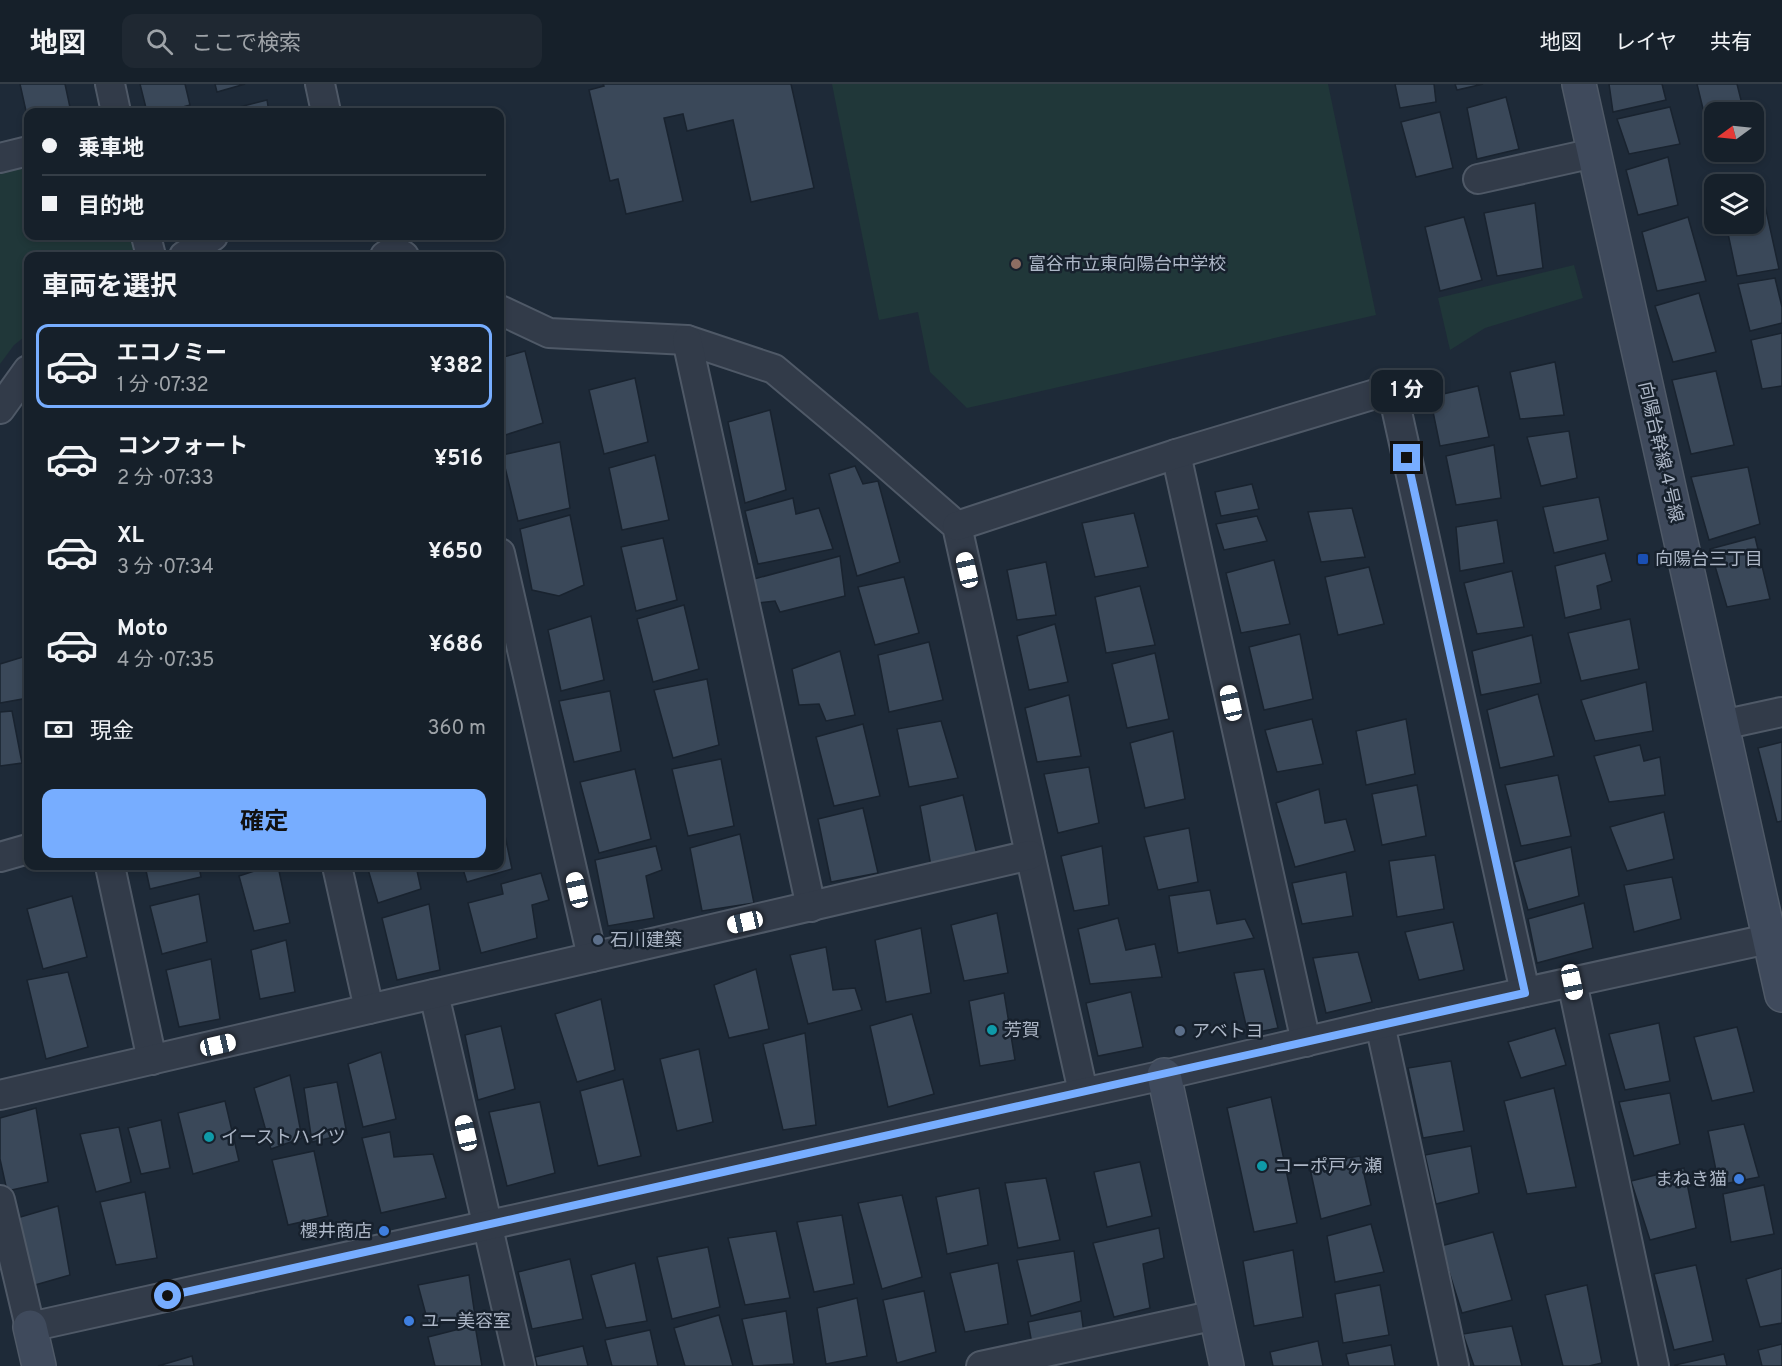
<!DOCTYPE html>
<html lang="ja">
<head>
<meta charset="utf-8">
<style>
  body { margin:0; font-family:Overpass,"Noto Sans JP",sans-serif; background:#1f2832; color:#f1f3f6; height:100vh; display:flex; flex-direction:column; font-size:22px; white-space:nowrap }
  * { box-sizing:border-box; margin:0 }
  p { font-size:20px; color:#9ea3a8 }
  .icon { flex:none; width:33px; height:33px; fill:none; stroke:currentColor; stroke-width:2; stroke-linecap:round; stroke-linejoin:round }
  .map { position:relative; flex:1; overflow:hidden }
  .details { position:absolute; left:24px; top:168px; width:480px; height:618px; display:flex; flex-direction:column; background:#16202a; border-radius:12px; box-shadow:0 3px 9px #0003,0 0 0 2px #353e47 }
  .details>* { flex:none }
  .hud { position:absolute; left:24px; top:24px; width:480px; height:132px; border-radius:12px; box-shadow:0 3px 9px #0003,0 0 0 2px #353e47; display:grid; align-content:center; height:132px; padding:0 18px; background:#16202a }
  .needle { width:39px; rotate:255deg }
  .buttons { position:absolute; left:1704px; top:18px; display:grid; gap:12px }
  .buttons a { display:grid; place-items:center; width:60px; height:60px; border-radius:12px; background:#16202a; box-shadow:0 3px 9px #0003,0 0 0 2px #353e47; font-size:30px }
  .end { position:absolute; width:27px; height:27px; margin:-14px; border:8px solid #77adff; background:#111; box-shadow:0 0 0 3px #111 }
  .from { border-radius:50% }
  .bubble { position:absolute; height:42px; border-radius:12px; background:#16202a; box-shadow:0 3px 9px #0003,0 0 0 2px #353e47; font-size:20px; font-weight:700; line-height:42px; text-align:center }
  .car { position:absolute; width:18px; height:36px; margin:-18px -9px; border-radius:8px; box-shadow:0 0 4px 2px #0007; background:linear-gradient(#fff 24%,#345 0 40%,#fff 0 76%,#345 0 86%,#fff 0) }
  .hud b { display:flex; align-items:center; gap:21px; height:57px; font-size:22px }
  .hud b+b { border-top:2px solid #353e47 }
  .hud i { width:15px; height:15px; background:#f1f3f6 }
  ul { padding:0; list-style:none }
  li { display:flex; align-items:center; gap:18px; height:84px; margin:0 12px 9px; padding:0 6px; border:3px solid transparent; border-radius:12px }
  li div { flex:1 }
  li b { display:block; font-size:22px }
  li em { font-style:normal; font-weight:700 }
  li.selected { border-color:#77adff }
  li>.icon { width:54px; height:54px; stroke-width:1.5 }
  h2 { padding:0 18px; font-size:27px; line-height:72px }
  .pay { display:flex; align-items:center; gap:15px; height:66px; padding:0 18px; font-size:22px }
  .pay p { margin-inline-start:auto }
  .primary-button { display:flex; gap:12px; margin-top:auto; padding:12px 18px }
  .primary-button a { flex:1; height:69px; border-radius:12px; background:#77adff; color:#111; font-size:24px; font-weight:700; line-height:69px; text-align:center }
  header { display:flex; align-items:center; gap:36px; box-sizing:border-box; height:84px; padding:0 30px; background:#16202a; border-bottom:2px solid #353e47 }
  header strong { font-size:28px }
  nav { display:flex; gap:33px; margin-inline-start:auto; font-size:21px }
  .search { width:420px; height:54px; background:#1f2832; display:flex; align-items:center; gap:15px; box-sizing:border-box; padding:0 21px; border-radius:12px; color:#9ea3a8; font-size:22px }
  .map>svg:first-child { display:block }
  .green { fill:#203739 }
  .building { fill:#3a4859; stroke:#19232f; stroke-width:1.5 }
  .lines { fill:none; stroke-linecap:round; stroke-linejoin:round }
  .street-casing { stroke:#4f5967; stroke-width:32 }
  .secondary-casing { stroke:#4f5967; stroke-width:36 }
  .street { stroke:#323b49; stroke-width:28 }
  .secondary { stroke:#3f4a5c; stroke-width:33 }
  .route { stroke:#77adff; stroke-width:8 }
  .education-dot { fill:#8d6e63; stroke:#17212d; stroke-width:2 }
  .transit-dot { fill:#1a4fb4; stroke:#17212d; stroke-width:2 }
  .service-dot { fill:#5c6f8a; stroke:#17212d; stroke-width:2 }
  .culture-dot { fill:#0f9aa8; stroke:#17212d; stroke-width:2 }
  .shop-dot { fill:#3f7fe0; stroke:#17212d; stroke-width:2 }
  .labels { text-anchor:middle; stroke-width:5; stroke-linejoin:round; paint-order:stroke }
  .poi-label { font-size:18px; fill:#acb6c6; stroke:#17212d; text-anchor:start }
  .street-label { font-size:18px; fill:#acb6c6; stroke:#17212d }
</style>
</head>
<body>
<header>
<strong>地図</strong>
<div class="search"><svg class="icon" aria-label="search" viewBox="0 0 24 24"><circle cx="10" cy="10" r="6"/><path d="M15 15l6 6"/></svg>ここで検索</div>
<nav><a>地図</a><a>レイヤ</a><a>共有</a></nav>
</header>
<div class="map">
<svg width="1782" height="1282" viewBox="0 0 1782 1282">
  <rect width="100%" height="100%" fill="#1e2a38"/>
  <!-- green -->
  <g class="green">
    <path d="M832,0H1328L1376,231L967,324L930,288L918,228L879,236Z"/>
    <path d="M28,82V152H130L135,172H28V250L14,261L0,280V89Z"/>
    <path d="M1574,181L1583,214L1485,244L1450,266L1438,214Z"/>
  </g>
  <!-- building -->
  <g class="building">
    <path d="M20,0H65L71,28H28V36Z"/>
    <path d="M140,0H185L190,21L165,28H147Z"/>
    <path d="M215,0H245L217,8Z"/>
    <path d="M603,0H791L814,104L751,118L733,36L687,47L683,30L664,34L683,117L626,130L618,95L610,97L589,6L604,2Z"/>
    <path d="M1395,0H1434L1436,18L1400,24Z"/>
    <path d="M1455,0H1483L1457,6Z"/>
    <path d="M1609,0H1662L1666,16L1613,28Z"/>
    <path d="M1697,0H1737L1743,24L1714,28V31L1705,33Z"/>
    <path d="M1506,13L1519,65L1477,75L1467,24Z"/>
    <path d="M267,16L269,28H224V27Z"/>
    <path d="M1670,23L1680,60L1629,70L1617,35Z"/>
    <path d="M1440,28L1453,84L1416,93L1401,38Z"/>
    <path d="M1668,73L1678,121L1638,131L1626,86Z"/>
    <path d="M1761,103L1779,185L1737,192L1726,140H1754V105Z"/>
    <path d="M1535,119L1543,184L1497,192L1484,129Z"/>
    <path d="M1464,133L1482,196L1440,207L1425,143Z"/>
    <path d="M1688,133L1706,197L1657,207L1642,148Z"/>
    <path d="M1775,194L1782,223V239L1750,247L1738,200Z"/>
    <path d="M1699,209L1716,268L1673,278L1655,222Z"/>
    <path d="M1782,249V302L1762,305L1751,256Z"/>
    <path d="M525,267L543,339L502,352L500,340V274Z"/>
    <path d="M1555,278L1564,331L1520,335L1510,288Z"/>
    <path d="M1716,287L1734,361L1691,370L1672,296Z"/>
    <path d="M635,294L648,358L604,370L589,306Z"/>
    <path d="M1478,302L1489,353L1440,362L1430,313Z"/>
    <path d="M770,326L786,406L745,419L728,338Z"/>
    <path d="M1569,347L1577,394L1541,402L1527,353Z"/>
    <path d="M560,358L570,424L518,437L502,371Z"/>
    <path d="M1494,361L1501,414L1456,421L1446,372Z"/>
    <path d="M655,371L669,436L622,446L609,384Z"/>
    <path d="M855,382L863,400L878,397L900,478L857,492L829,390Z"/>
    <path d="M1748,383L1760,440L1709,456L1691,393Z"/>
    <path d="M1252,400L1259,425L1221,432L1215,408Z"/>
    <path d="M1599,413L1608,456L1554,469L1543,423Z"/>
    <path d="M793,414L796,430L819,424L833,465L758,480L745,427Z"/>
    <path d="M1352,424L1365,473L1321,478L1308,428Z"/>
    <path d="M1134,429L1148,483L1095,493L1082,439Z"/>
    <path d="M570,431L584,501L559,512L532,506L520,445Z"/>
    <path d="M1257,432L1267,457L1224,466L1216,440Z"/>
    <path d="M1497,436L1504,479L1460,487L1456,443Z"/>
    <path d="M1755,453L1770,515L1727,523L1710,465Z"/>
    <path d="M663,454L677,516L636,527L621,463Z"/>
    <path d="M1605,469L1612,497L1597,502L1601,525L1565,534L1555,482Z"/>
    <path d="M840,472L845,512L780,528L775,517L758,519L754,495Z"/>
    <path d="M1274,476L1290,540L1241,549L1226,489Z"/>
    <path d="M1046,478L1056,531L1017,536L1007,486Z"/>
    <path d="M1369,483L1384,540L1338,551L1325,493Z"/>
    <path d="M1512,487L1524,543L1477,550L1464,499Z"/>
    <path d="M904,493L919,549L875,561L858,503Z"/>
    <path d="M1140,502L1155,561L1106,569L1095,513Z"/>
    <path d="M684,521L699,585L653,598L637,535Z"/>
    <path d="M591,532L604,596L561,607L548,546Z"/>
    <path d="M1630,535L1639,585L1581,597L1568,549Z"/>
    <path d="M1055,540L1068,598L1029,606L1017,552Z"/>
    <path d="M1300,550L1313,615L1264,626L1249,563Z"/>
    <path d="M1532,551L1541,599L1481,611L1472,567Z"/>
    <path d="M929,558L943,616L889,628L878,571Z"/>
    <path d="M840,567L855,631L826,637L819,620L799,621L792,585Z"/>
    <path d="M1155,569L1169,635L1127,644L1112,580Z"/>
    <path d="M26,572L28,581V614L0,619V580Z"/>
    <path d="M707,595L719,661L673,674L654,606Z"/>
    <path d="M1646,598L1653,647L1595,657L1581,616Z"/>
    <path d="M610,607L621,667L574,678L559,617Z"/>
    <path d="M1538,610L1554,672L1500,684L1487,626Z"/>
    <path d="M1069,611L1081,672L1037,678L1025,624Z"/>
    <path d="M12,627L22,679L0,682V628Z"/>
    <path d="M1312,635L1323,680L1277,688L1265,646Z"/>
    <path d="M1406,635L1415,690L1366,701L1356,647Z"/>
    <path d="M941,637L958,694L909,703L897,645Z"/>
    <path d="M863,640L880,712L834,722L816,653Z"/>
    <path d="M1173,647L1185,715L1145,724L1130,659Z"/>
    <path d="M1782,658V737L1777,738L1758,664Z"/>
    <path d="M1640,661L1644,677L1660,673L1665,711L1609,718L1594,672Z"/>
    <path d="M721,675L734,742L688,752L672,685Z"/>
    <path d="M1089,683L1099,739L1058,749L1044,690Z"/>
    <path d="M635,685L651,755L599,769L580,698Z"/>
    <path d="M1558,691L1571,752L1521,762L1505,701Z"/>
    <path d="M1417,701L1426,752L1382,761L1372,710Z"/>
    <path d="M1319,705L1325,739L1346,735L1355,767L1295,783L1276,719Z"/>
    <path d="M963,711L977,771L931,782L920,722Z"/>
    <path d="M863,724L878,789L831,798L818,735Z"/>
    <path d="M500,728L512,785L467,798L462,782H500Z"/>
    <path d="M1664,728L1674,775L1627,787L1610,743Z"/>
    <path d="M1189,744L1198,798L1158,806L1144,753Z"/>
    <path d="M740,750L754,819L702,827L690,764Z"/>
    <path d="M656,762L662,786L646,792L654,834L608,842L595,776Z"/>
    <path d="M1102,762L1109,821L1074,827L1061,772Z"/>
    <path d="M1571,763L1579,812L1528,826L1514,778Z"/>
    <path d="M1435,771L1444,825L1397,833L1389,777Z"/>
    <path d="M145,782H199L201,793L150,805Z"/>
    <path d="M270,782H278L290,839L254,847L239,792Z"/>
    <path d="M367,782H416L421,805L378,819Z"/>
    <path d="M1346,788L1353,832L1302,840L1292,799Z"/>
    <path d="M541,789L549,816L532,821L537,854L481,869L468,819L503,810L501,800Z"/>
    <path d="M1672,793L1681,835L1634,848L1624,801Z"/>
    <path d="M1210,806L1217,840L1245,835L1254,854L1178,869L1169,812Z"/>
    <path d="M199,810L207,858L162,870L150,822Z"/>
    <path d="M72,812L87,873L43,885L27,825Z"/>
    <path d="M1584,819L1593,864L1537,879L1528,835Z"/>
    <path d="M429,820L440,886L397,896L382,834Z"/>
    <path d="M997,829L1008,889L964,897L951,841Z"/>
    <path d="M1118,834L1126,866L1155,860L1162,893L1090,900L1078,845Z"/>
    <path d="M1453,838L1464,886L1419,896L1405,848Z"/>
    <path d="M921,844L931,909L886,918L875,856Z"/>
    <path d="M286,856L295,908L260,915L251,866Z"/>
    <path d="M826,863L833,906L855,904L862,926L808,940L790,871Z"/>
    <path d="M1358,868L1372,918L1326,929L1313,874Z"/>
    <path d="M211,875L220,935L179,943L166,886Z"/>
    <path d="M756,885L769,945L729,954L714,901Z"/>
    <path d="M1264,885L1278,944L1248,950L1234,889Z"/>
    <path d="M68,888L88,963L46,975L27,896Z"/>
    <path d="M1131,908L1143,963L1098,972L1086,919Z"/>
    <path d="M1004,909L1015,976L980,982L969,917Z"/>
    <path d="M601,915L615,986L577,998L555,930Z"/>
    <path d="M912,930L934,1010L888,1023L870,942Z"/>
    <path d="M1659,939L1670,997L1625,1006L1609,950Z"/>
    <path d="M501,942L515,1005L478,1016L465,951Z"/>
    <path d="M1737,943L1754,1008L1712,1017L1694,953Z"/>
    <path d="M1555,944L1566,981L1521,994L1508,958Z"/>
    <path d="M805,949L816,1041L783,1046L763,960Z"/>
    <path d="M699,965L713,1038L677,1047L660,975Z"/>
    <path d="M381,968L396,1035L363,1043L348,980Z"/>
    <path d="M1451,977L1464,1047L1423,1054L1408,984Z"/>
    <path d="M290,991L302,1054L271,1065L254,1004Z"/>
    <path d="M623,995L641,1072L598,1082L580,1007Z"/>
    <path d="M337,998L347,1050L312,1058L304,1004Z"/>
    <path d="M1554,1004L1576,1103L1527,1110L1504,1017Z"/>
    <path d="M1670,1009L1680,1060L1634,1072L1619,1018Z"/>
    <path d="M1271,1013L1297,1139L1254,1148L1227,1024Z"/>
    <path d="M225,1017L239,1077L193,1090L178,1029Z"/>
    <path d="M540,1018L555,1089L507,1102L489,1028Z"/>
    <path d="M36,1024L48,1098L7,1107L0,1075V1034Z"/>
    <path d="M161,1036L170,1084L141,1090L128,1044Z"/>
    <path d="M1744,1040L1759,1093L1719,1101L1708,1047Z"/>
    <path d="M119,1043L131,1098L96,1108L80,1050Z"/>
    <path d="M390,1048L394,1073L433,1070L446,1114L381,1129L362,1054Z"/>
    <path d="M1471,1062L1479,1109L1436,1120L1425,1071Z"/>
    <path d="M314,1067L328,1132L288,1141L272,1076Z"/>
    <path d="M1360,1072L1371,1121L1321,1135L1309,1080Z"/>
    <path d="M1140,1078L1152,1132L1107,1143L1094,1088Z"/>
    <path d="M1684,1084L1696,1144L1650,1156L1631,1097Z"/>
    <path d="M1046,1094L1060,1156L1018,1164L1005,1099Z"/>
    <path d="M1764,1101L1774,1150L1731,1158L1723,1110Z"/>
    <path d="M979,1104L988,1161L947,1170L936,1113Z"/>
    <path d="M145,1108L157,1174L116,1181L100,1118Z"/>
    <path d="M902,1111L922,1193L882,1205L858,1119Z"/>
    <path d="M58,1122L70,1191L35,1201L17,1134Z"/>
    <path d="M842,1131L854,1200L814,1208L797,1138Z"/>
    <path d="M1371,1140L1384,1188L1335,1198L1327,1152Z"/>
    <path d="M1159,1144L1164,1174L1143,1180L1150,1224L1114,1233L1093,1159Z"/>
    <path d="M776,1147L790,1214L745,1221L728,1154Z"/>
    <path d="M1493,1148L1512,1216L1462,1229L1441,1162Z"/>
    <path d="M708,1163L720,1223L672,1235L657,1173Z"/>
    <path d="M1293,1166L1303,1233L1254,1242L1243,1177Z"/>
    <path d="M1074,1167L1081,1217L1031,1232L1017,1176Z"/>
    <path d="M570,1175L583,1235L532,1245L518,1188Z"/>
    <path d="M635,1179L647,1237L606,1244L591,1191Z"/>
    <path d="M998,1179L1008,1240L965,1248L950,1189Z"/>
    <path d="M1696,1181L1713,1257L1674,1266L1654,1190Z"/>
    <path d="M1782,1184V1239L1760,1243L1746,1195Z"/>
    <path d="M469,1191L475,1232L429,1242L418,1201Z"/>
    <path d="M1380,1201L1389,1251L1343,1259L1335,1210Z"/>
    <path d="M1587,1201L1602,1279L1589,1282H1563L1545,1211Z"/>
    <path d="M924,1207L936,1268L897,1279L883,1216Z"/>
    <path d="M857,1214L867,1272L826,1280L817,1224Z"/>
    <path d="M786,1227L794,1280L753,1282L742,1235Z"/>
    <path d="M1081,1227L1084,1250L1032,1260L1028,1238Z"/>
    <path d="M719,1231L733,1282H685L674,1244Z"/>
    <path d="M475,1241L482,1282H435L428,1253Z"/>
    <path d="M1512,1242L1522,1282H1474L1463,1250Z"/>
    <path d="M650,1246L658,1282H612L605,1256Z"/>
    <path d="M1318,1257L1323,1282H1273L1270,1268Z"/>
    <path d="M1782,1260V1282H1762L1758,1266Z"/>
    <path d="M1391,1261L1395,1282H1349L1346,1270Z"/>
    <path d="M583,1262L588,1282H537L535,1273Z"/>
    <path d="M1724,1270L1727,1282H1675V1281Z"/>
    <path d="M192,1272L194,1282H158Z"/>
  </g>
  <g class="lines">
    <!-- street casing -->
    <g class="street-casing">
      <g id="street">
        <path d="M110,0L116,28"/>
        <path d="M320,0L326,28"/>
        <path d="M0,74L28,67"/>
        <path d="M1478,95L1594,69"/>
        <path d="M146,152L151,172"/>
        <path d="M184,172L213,152"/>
        <path d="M385,172L394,166L404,172"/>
        <path d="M500,226L549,249L687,256L774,285L861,358L957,442L1083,1008"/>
        <path d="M687,256L811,823"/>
        <path d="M0,325L28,286"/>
        <path d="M1176,370L1306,958"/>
        <path d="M957,442L1176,370L1392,305L1525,908"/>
        <path d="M500,469L592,873"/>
        <path d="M1722,641L1782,628"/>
        <path d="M0,773L28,765"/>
        <path d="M110,782L152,976"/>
        <path d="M337,782L369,925"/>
        <path d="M1572,898L1654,1282"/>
        <path d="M434,910L520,1282"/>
        <path d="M1380,940L1454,1282"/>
        <path d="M0,1011L1030,771"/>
        <path d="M0,1116L30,1243L1164,991L1380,940L1782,852"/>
        <path d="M981,1282L1216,1231"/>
      </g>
    </g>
    <!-- secondary casing -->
    <g class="secondary-casing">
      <g id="secondary">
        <path d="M1579,0L1782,911"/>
        <path d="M1164,991L1227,1282"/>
        <path d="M30,1243L39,1282"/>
      </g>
    </g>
    <!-- street -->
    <use href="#street" class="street"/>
    <!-- secondary -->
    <use href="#secondary" class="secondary"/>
  </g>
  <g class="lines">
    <!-- route -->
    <path class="route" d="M168,1212L1525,909L1407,374"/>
  </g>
  <!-- markers -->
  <circle class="education-dot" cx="1016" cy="180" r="6"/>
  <rect class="transit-dot" x="1637" y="469" width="12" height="12" rx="3"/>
  <g class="service-dot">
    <circle cx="598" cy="856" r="6"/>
    <circle cx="1180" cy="947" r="6"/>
  </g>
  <g class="culture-dot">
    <circle cx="992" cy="946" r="6"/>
    <circle cx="209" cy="1053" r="6"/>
    <circle cx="1262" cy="1082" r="6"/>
  </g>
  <g class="shop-dot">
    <circle cx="1739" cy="1095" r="6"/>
    <circle cx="384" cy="1147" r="6"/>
    <circle cx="409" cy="1237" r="6"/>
  </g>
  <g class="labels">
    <!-- poi labels -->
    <g class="poi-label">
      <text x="1028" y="186">富谷市立東向陽台中学校</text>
      <text x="1655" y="481">向陽台三丁目</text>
      <text x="610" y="862">石川建築</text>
      <text x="1004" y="952">芳賀</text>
      <text x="1192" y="953">アベトヨ</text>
      <text x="221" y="1059">イーストハイツ</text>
      <text x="1274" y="1088">コーポ戸ヶ瀬</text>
      <text x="1727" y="1101" text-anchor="end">まねき猫</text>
      <text x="372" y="1153" text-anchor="end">櫻井商店</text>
      <text x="421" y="1243">ユー美容室</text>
    </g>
    <!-- street labels -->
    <g class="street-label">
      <text transform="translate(1661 368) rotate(77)" y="6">向陽台幹線４号線</text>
    </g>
  </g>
</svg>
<div class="buttons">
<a><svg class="needle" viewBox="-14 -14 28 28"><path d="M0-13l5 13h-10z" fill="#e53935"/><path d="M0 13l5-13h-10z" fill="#9ea3a8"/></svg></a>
<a><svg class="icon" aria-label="layers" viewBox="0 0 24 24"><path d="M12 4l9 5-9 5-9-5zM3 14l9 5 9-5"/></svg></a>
</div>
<i class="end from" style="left:168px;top:1212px"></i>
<i class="end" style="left:1407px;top:374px"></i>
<div class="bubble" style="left:1371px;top:286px;width:72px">1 分</div>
<i class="car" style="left:967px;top:486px;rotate:347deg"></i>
<i class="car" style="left:1231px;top:619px;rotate:347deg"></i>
<i class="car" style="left:577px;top:806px;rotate:347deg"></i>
<i class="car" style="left:745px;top:838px;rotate:257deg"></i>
<i class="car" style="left:1572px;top:898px;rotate:168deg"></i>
<i class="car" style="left:218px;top:961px;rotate:77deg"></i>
<i class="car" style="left:466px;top:1049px;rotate:347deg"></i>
<div class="hud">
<b><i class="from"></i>乗車地</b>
<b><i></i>目的地</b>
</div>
<section class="details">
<h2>車両を選択</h2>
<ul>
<li class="selected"><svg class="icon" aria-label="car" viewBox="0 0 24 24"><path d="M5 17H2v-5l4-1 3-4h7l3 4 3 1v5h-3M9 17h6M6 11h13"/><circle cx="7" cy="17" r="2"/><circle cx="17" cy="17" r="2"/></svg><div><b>エコノミー</b><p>1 分 · 07:32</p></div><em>¥382</em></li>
<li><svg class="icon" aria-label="car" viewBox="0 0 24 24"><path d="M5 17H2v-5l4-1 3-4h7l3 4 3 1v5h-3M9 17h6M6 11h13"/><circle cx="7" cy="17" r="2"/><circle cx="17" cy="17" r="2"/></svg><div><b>コンフォート</b><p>2 分 · 07:33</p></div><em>¥516</em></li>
<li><svg class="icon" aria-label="car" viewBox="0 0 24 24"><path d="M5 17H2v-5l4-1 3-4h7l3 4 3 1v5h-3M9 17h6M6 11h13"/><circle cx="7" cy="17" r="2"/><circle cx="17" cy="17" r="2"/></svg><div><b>XL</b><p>3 分 · 07:34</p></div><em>¥650</em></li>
<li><svg class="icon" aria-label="car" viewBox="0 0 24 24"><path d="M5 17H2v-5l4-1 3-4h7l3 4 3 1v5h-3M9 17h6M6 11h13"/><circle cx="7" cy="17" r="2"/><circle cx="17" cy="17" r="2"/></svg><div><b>Moto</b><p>4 分 · 07:35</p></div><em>¥686</em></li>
</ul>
<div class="pay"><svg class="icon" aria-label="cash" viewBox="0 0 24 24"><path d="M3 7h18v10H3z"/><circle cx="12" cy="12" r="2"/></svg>現金<p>360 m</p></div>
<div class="primary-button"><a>確定</a></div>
</section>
</div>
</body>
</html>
